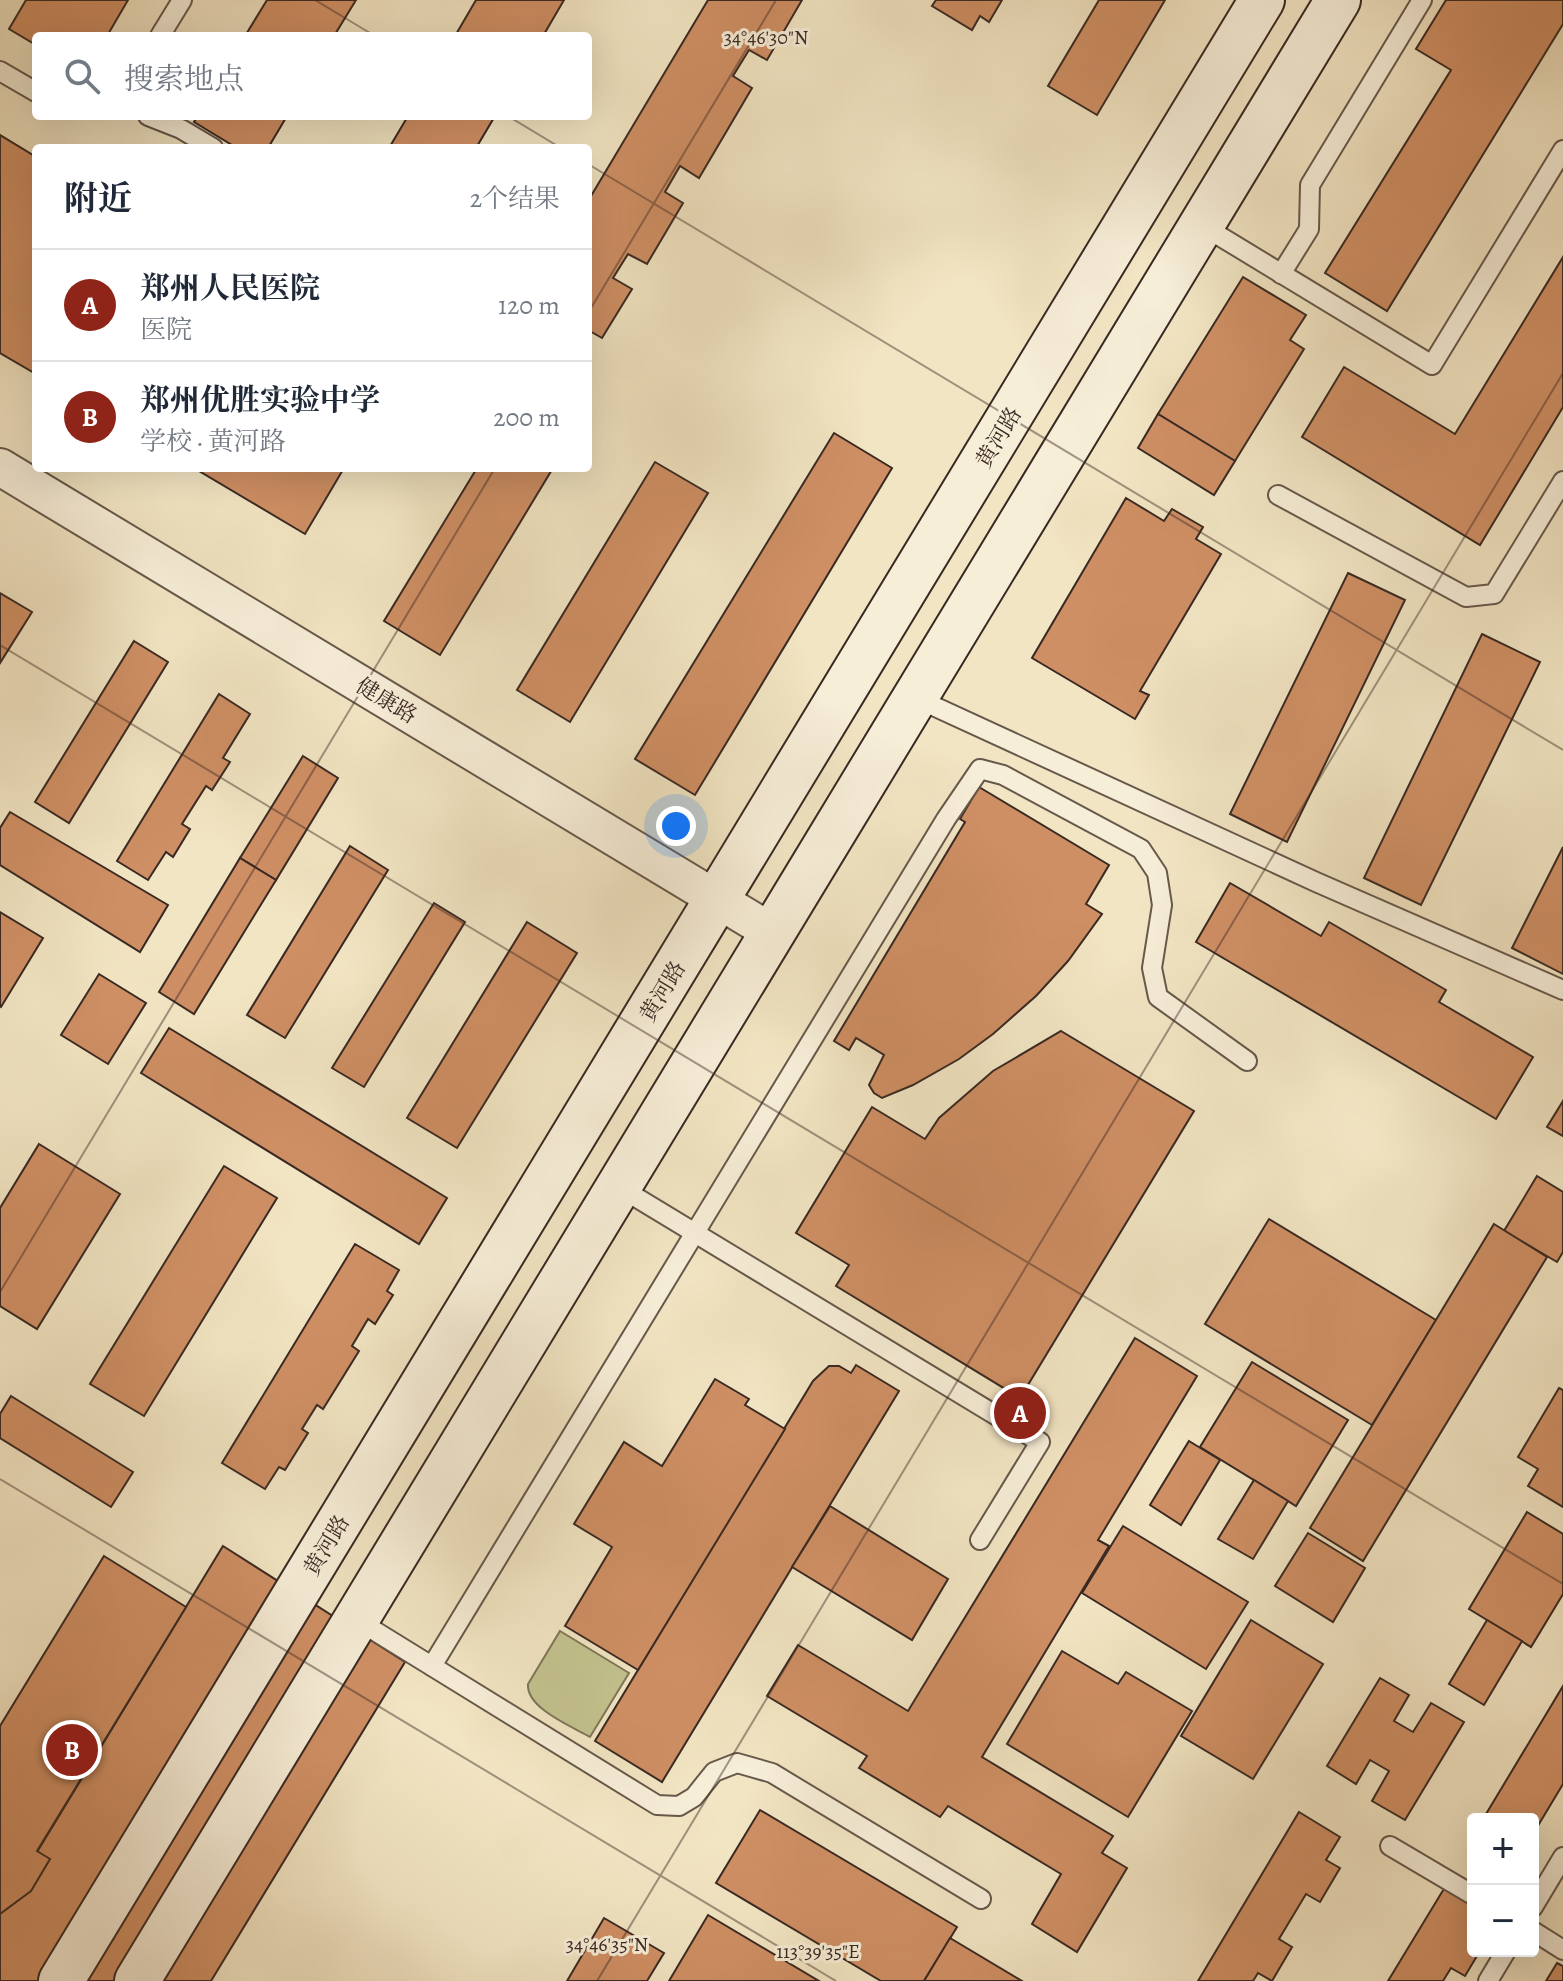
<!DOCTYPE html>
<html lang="zh">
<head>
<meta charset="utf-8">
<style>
  :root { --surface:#fff; --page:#f2f2f3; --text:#1f2937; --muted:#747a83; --line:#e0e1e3; --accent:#8f2418 }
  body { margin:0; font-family:Alegreya,"Noto Serif SC",serif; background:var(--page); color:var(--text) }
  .controls { position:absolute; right:24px; bottom:24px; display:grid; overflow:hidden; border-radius:8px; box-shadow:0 8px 32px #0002 }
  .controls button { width:72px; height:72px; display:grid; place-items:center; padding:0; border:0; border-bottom:2px solid var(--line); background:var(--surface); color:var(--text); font:40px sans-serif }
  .you { position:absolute; left:676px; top:826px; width:28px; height:28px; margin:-20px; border:6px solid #fff; border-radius:50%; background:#1a73e8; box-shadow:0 0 0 12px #1a73e833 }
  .badge { display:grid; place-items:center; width:52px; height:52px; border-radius:50%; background:var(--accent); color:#fff; font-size:26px; font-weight:700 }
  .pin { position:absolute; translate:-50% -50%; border:4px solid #fff; box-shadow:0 2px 8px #0006 }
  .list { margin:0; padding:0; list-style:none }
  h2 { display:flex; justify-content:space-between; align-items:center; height:104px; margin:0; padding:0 32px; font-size:34px }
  h2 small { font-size:26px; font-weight:400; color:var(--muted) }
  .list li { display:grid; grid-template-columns:52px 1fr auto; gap:24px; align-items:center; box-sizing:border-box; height:112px; padding:0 32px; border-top:2px solid var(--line) }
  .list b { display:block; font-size:30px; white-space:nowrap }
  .list p { margin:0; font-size:26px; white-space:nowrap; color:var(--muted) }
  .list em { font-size:26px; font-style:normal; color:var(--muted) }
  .icon { flex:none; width:44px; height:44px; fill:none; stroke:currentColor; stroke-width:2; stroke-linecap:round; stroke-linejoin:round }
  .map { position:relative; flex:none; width:1563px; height:1981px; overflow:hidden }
  .search { position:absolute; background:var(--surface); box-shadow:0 8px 32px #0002; left:32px; top:32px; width:560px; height:88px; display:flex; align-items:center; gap:20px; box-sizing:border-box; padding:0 28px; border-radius:8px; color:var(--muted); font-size:30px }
  .panel { position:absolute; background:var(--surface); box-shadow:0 8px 32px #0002; left:32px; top:144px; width:560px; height:328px; border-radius:8px }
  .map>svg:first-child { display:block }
</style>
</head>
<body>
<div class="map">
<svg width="1563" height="1981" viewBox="0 0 1563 1981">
  <rect width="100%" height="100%" fill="#f2e5c3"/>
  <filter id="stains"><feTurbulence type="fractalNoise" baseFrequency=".0025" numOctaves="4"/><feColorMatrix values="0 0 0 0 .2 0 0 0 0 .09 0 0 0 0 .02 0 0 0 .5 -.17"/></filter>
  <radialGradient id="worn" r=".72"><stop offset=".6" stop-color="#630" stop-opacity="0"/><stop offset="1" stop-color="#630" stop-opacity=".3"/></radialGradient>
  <!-- green -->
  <path fill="#c3c28e" stroke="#7e7658" stroke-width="2" d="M560,1631L629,1673L590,1737C571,1726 526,1708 528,1684Z"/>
  <!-- building -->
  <g fill="#cf8f64" stroke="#392923" stroke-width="2">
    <path d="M26,0H128L107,36H36V45L9,29Z"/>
    <path d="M267,0H356L334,36H245Z"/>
    <path d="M476,0H564L543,36H455Z"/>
    <path d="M708,0H802L767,60L749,50L733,76L752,88L699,178L680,166L665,192L683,203L647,264L628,254L613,278L632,289L602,338L588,330V201Z"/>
    <path d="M936,0H1002L989,22L980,16L972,30L932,6Z"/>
    <path d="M1099,0H1165L1097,115L1048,86Z"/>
    <path d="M1446,0H1563V24L1387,311L1325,273L1451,70L1416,49Z"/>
    <path d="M198,116H287L268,148H237L194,122Z"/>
    <path d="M408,116H495L476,148H389Z"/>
    <path d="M0,135L36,157V183L33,188L36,190V296L0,275Z"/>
    <path d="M0,135L36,157V374L0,353Z"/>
    <path d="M1563,257V407L1480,545L1302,437L1344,367L1455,434Z"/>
    <path d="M1243,277L1306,315L1290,340L1304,349L1235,461L1158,414Z"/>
    <path d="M1158,414L1235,461L1214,495L1138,448Z"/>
    <path d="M834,433L892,468L695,795L635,759Z"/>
    <path d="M655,462L708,493L570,722L517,690Z"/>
    <path d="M194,468H344L305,534Z"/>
    <path d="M477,468H553L440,655L384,621Z"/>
    <path d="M1126,498L1164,521L1172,509L1203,527L1196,539L1221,554L1140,691L1149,695L1135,719L1032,658Z"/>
    <path d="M1348,573L1405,600L1287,842L1230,814Z"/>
    <path d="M0,593L32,612L0,663Z"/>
    <path d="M1482,634L1540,662L1421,905L1364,878Z"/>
    <path d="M134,641L168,662L69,823L35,802Z"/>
    <path d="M219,694L250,714L223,758L230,762L212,790L206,786L182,824L190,829L173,857L166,852L148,880L117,861Z"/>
    <path d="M303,756L338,778L276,880L240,858Z"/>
    <path d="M979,787L1109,865L1086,904L1102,914L1068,961L1036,996L993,1034L959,1059L913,1085L882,1098L874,1093L869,1085L884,1055L856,1038L849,1050L834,1041L965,822L960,819Z"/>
    <path d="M10,812L168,905L140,952L0,865V828Z"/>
    <path d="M350,846L388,870L285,1038L247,1015Z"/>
    <path d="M1563,847V974L1512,948Z"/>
    <path d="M240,858L276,880L194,1014L159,992Z"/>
    <path d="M1230,883L1321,936L1329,922L1446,990L1439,1002L1533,1057L1496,1119L1196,942Z"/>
    <path d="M434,903L465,922L364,1087L332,1068Z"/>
    <path d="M0,912L43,938L1,1007L0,1006Z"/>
    <path d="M527,922L577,953L457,1148L407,1118Z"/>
    <path d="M99,974L146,1003L108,1064L61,1035Z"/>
    <path d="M169,1028L447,1198L419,1244L141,1073Z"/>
    <path d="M1061,1031L1194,1111L1020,1398L836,1286L849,1265L796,1233L872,1107L925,1139L939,1118L993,1071Z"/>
    <path d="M1563,1101V1136L1547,1127Z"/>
    <path d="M39,1144L120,1194L37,1329L0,1306V1208Z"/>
    <path d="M224,1166L277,1198L144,1416L90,1384Z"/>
    <path d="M1537,1176L1563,1192V1252L1557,1262L1504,1231Z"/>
    <path d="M1269,1219L1436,1320L1372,1425L1205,1324Z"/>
    <path d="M1494,1224L1547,1257L1363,1561L1310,1528Z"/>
    <path d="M355,1244L399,1270L387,1291L393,1295L375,1324L368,1319L352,1346L359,1351L323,1409L317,1405L302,1429L308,1433L285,1470L279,1467L265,1489L222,1463Z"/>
    <path d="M1135,1338L1197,1376L1098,1540L1109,1546L982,1757L1113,1836L1102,1853L1127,1868L1077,1952L1032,1924L1061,1874L948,1806L940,1817L859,1768L867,1756L767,1696L798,1645L908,1711Z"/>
    <path d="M1252,1362L1348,1420L1296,1506L1200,1447Z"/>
    <path d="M856,1365L899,1391L662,1782L595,1741L813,1381L829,1366H839L851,1373Z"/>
    <path d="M715,1379L749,1399L745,1405L785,1429L638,1670L565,1626L612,1547L574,1524L624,1442L662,1466Z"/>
    <path d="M1559,1388L1563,1390V1507L1528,1486L1538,1469L1518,1457Z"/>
    <path d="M11,1396L133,1472L111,1507L0,1438V1414Z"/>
    <path d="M1189,1441L1220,1460L1181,1525L1150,1505Z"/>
    <path d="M1254,1480L1288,1501L1253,1559L1218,1539Z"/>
    <path d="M830,1506L948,1579L912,1640L792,1567Z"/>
    <path d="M1527,1512L1563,1534V1594L1531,1647L1469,1609Z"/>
    <path d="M1123,1526L1248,1602L1206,1669L1082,1593Z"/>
    <path d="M1308,1533L1365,1568L1333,1622L1275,1586Z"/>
    <path d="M223,1546L405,1662L211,1981H0V1913Z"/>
    <path d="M104,1556L186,1607L37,1851L50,1859L31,1891L0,1914V1726Z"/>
    <path d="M1251,1620L1323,1664L1253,1779L1181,1736Z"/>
    <path d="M1487,1620L1522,1641L1484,1705L1449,1684Z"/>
    <path d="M1062,1651L1118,1684L1126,1672L1192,1711L1128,1817L1007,1744Z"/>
    <path d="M1380,1678L1409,1695L1394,1721L1413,1732L1431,1703L1464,1722L1405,1820L1372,1801L1389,1771L1370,1760L1356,1784L1327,1766Z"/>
    <path d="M1563,1686V1784L1533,1834V1819H1483Z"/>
    <path d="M760,1810L957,1927L924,1981H881L716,1883Z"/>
    <path d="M1299,1812L1340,1837L1326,1860L1340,1868L1320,1902L1306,1894L1279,1939L1292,1947L1272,1981L1258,1973L1253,1981H1198Z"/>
    <path d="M1445,1887L1473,1904V1951H1480L1465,1976L1451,1968L1443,1981H1388Z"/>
    <path d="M708,1915L819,1981H669Z"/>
    <path d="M604,1918L664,1953L647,1981H567Z"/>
    <path d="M950,1938L1022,1981H924Z"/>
    <path d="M1557,1963L1563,1966V1981H1546Z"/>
  </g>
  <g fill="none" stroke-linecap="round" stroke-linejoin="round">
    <defs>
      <g id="lane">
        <path d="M160,36L182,0"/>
        <path d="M0,71L36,92"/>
        <path d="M148,116L181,129L213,148"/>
        <path d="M1203,226L1432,365L1563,150"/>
        <path d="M1281,274L1309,229L1310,185L1422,0"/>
        <path d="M1278,495L1466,597L1494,594L1563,481"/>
        <path d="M916,698L1316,882L1563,990"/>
        <path d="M619,1187L1040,1442L980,1540"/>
        <path d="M357,1620L657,1805L679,1806L694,1797L714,1772L737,1763L772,1773L981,1899"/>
        <path d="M432,1666L946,819L980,769L1003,775L1141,849L1157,873L1162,905L1152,968L1158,997L1247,1061"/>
        <path d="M1390,1846L1473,1895"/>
        <path d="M1533,1907L1563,1857"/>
        <path d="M1533,1931L1563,1950"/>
        <path d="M1488,1981L1506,1951"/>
      </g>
      <path id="street" d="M0,467L773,933"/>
      <g id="secondary">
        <path d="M61,1981L1262,0"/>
        <path d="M137,1981L1338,0"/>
      </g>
    </defs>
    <!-- lane casing -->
    <use href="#lane" stroke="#67584b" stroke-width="22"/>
    <!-- street casing -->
    <use href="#street" stroke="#67584b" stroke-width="40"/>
    <!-- secondary casing -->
    <use href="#secondary" stroke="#392923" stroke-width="48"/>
    <!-- lane -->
    <use href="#lane" stroke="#f7eed8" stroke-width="18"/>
    <!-- street -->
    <use href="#street" stroke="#f7eed8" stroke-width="36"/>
    <!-- secondary -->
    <use href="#secondary" stroke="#f7eed8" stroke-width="44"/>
  </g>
  <!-- ticks -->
  <path fill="none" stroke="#392923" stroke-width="2" stroke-opacity="0.45" d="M315,0L375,36M508,116L561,148M588,164L1563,750M588,313L776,0M0,645L1563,1584M0,1292L495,468M0,1479L836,1981M597,1981L1563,373"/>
  <g text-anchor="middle" stroke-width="6" stroke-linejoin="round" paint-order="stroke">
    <!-- street labels -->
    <g font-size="22" fill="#392923" stroke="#f7eed8">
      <text transform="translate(998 437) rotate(-59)" y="8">黄河路</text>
      <text transform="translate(387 700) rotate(31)" y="8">健康路</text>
      <text transform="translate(662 991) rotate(-59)" y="8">黄河路</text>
      <text transform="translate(326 1545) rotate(-59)" y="8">黄河路</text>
    </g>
  </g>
  <g font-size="20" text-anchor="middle" fill="#392923" stroke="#f7eed8" stroke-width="6" stroke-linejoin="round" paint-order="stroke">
    <text x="766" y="44">34°46'30"N</text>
    <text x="607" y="1951">34°46'35"N</text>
    <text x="818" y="1958">113°39'35"E</text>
  </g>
  <rect width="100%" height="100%" filter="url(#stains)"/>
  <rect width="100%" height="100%" fill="url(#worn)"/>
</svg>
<div class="controls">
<button>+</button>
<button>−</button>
</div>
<div class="you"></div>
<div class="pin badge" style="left:1020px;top:1413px">A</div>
<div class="pin badge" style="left:72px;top:1750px">B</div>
<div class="search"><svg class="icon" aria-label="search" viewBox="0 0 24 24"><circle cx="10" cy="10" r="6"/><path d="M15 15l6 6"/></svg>搜索地点</div>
<section class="panel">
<h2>附近<small>2个结果</small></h2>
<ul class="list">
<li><span class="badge">A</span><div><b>郑州人民医院</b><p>医院</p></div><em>120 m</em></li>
<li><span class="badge">B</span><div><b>郑州优胜实验中学</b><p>学校 · 黄河路</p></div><em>200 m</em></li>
</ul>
</section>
</div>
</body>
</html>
